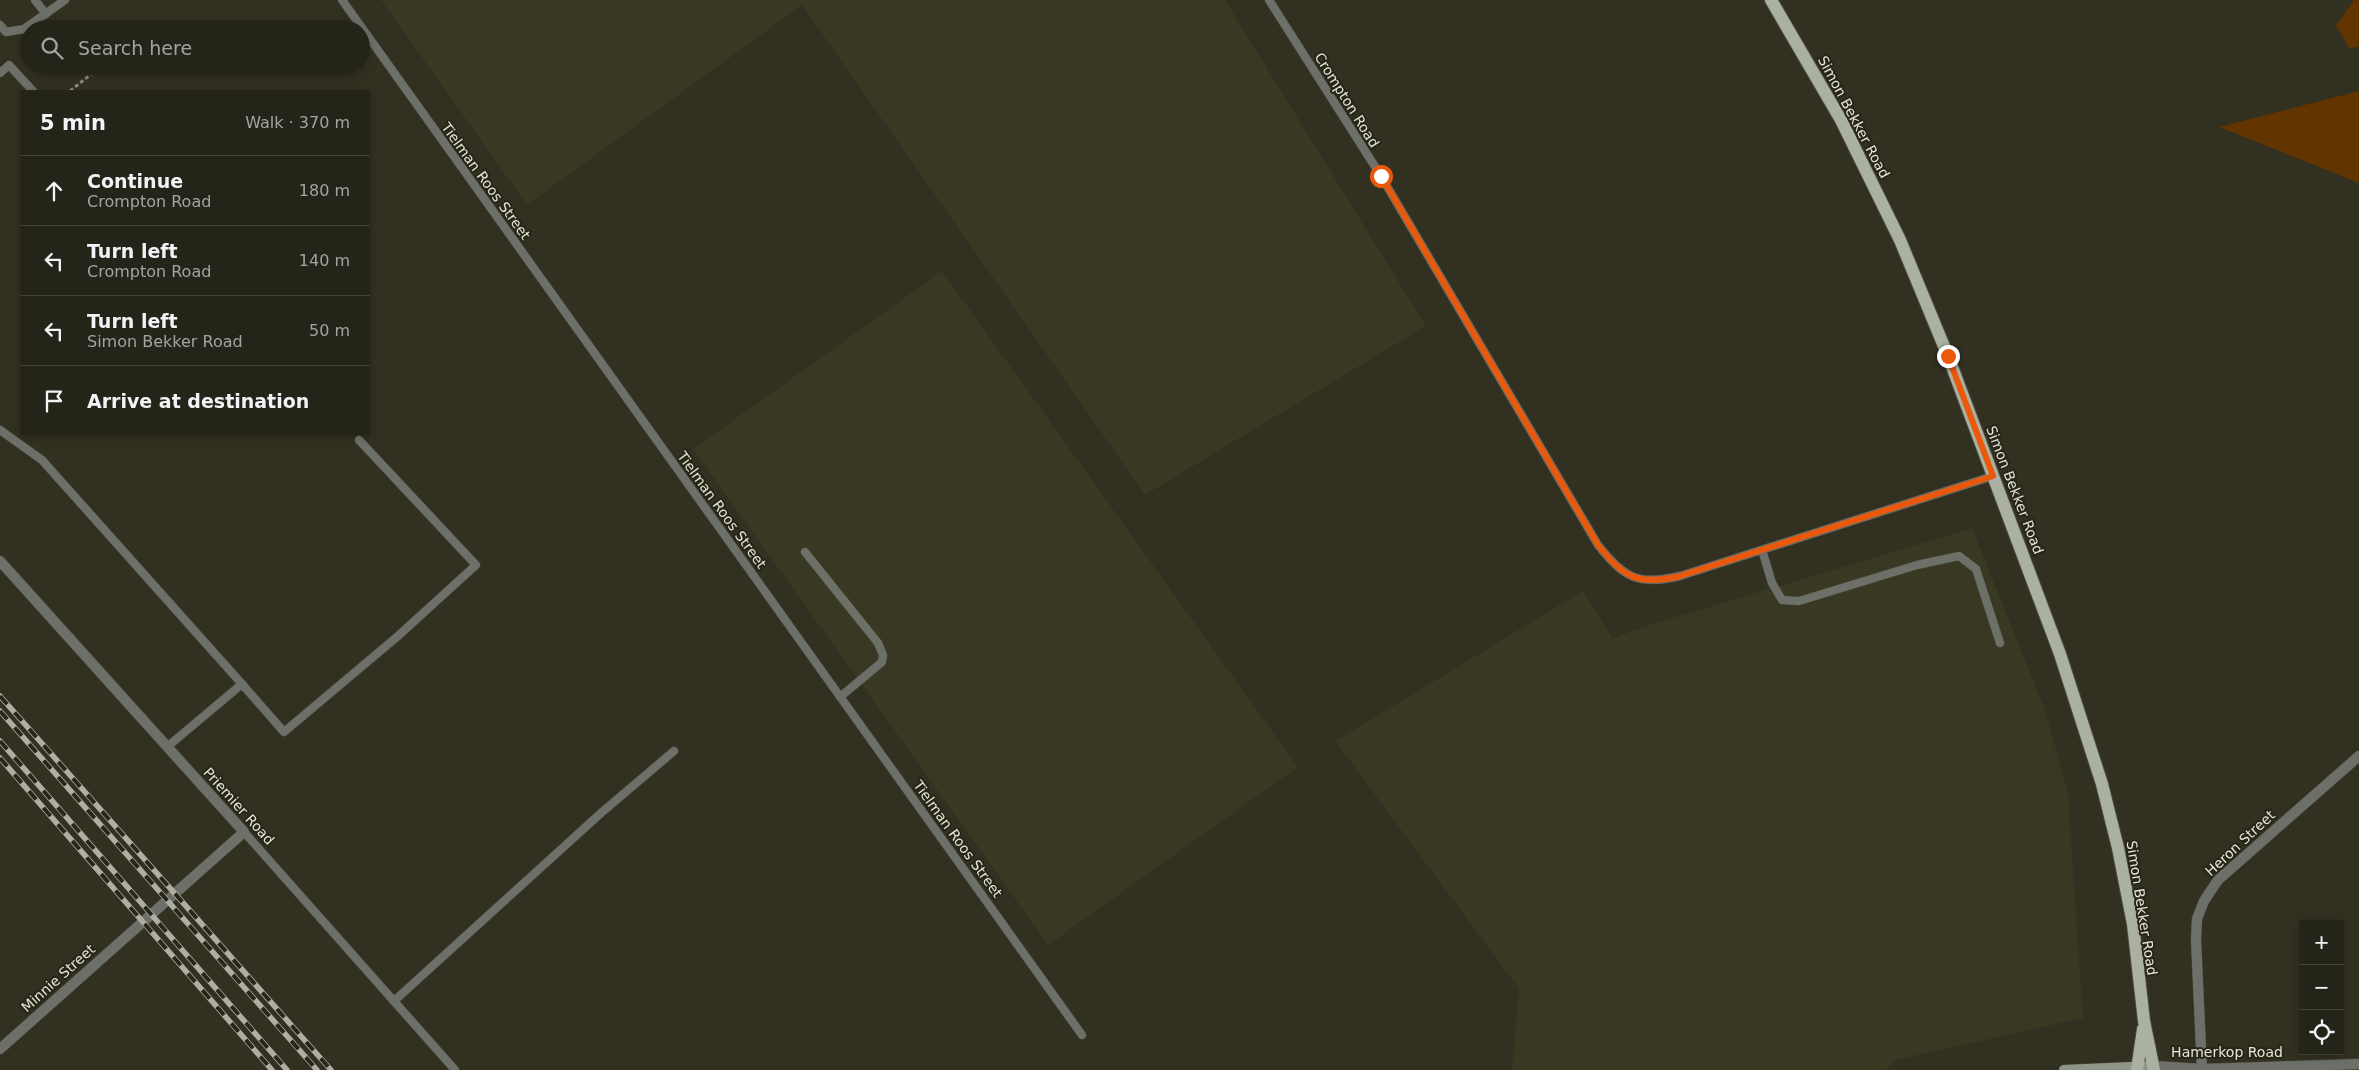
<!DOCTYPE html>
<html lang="en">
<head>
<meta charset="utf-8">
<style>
  :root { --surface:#252419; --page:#2d2c22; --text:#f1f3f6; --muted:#a3a4a2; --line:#424138 }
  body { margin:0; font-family:"DejaVu Sans",sans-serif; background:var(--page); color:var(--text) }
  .controls { position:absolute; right:15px; bottom:15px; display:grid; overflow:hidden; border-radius:0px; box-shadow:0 2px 8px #0003 }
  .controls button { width:45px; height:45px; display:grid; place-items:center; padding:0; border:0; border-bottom:1px solid var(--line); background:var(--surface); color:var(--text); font:25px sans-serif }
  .stop { position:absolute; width:15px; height:15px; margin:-11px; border:4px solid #ea580c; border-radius:50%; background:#fff }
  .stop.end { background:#ea580c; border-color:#fff; box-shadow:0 1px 5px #0008 }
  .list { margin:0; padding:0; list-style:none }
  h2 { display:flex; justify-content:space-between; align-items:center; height:65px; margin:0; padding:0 20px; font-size:21px }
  h2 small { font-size:16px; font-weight:400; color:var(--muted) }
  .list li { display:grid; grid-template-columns:32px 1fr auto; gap:15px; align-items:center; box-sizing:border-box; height:70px; padding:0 20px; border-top:1px solid var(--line) }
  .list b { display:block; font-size:19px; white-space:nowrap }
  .list p { margin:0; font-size:16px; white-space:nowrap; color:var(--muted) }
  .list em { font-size:16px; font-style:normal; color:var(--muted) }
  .icon { flex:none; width:28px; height:28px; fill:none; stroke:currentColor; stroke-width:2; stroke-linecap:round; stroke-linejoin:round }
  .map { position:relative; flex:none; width:2359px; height:1070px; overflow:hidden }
  .search { position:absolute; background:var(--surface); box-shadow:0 2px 8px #0003; left:20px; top:20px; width:350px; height:55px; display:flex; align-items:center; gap:12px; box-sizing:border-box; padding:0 18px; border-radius:28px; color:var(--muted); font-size:19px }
  .panel { position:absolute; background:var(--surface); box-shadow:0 2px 8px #0003; left:20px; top:90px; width:350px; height:345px; border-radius:0px }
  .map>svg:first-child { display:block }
</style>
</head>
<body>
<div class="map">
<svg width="2359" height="1070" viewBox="0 0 2359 1070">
  <rect width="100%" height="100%" fill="#313021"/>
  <!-- built -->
  <g fill="#393822">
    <path d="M381,0H1225L1426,326L1145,495L802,5L527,205Z"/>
    <path d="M942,271L1298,767L1048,945L693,449Z"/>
    <path d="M1972,528L2044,707L2068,792L2083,1018L1896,1060L1885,1070H1512L1519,989L1335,741L1583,591L1613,638L1652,624Z"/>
  </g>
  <!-- green -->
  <g fill="#623400">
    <path d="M2354,0H2359V46L2350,49L2336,26Z"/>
    <path d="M2359,91V183L2219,127Z"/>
  </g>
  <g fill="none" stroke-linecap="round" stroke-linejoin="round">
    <defs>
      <g id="lane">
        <path d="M35,0L46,14"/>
        <path d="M342,0L1082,1035"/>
        <path d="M1269,0L1381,176L1598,545C1624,578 1638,586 1680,576L1993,476"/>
        <path d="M0,25L6,32L24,29L65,0"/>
        <path d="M0,73L9,65L33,91"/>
        <path d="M0,430L42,460L242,684"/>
        <path d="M1762,550L1772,583L1782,600L1799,601L1917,565L1959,556L1976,569L2000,643"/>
        <path d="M805,552L878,643L883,655L882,662L840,697"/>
        <path d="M167,747L242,684L284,732L398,636L476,565L359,440"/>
        <path d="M244,832L455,1070"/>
        <path d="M394,1001L601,813L674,751"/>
      </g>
      <g id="street">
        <path d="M0,561L244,832L0,1049"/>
        <path d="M2154,1066L2202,1069L2359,1064"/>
        <path d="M2202,1070L2196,940L2197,919L2204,901L2218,880L2359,756"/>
      </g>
      <path id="secondary" d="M2064,1070L2154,1066"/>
      <g id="primary">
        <path d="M1771,0L1841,120L1900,240L1948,356L2060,654L2102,784L2118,848L2133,924L2144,1021L2154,1070"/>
        <path d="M2137,1070L2143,1029"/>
      </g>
    </defs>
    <!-- lane casing -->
    <use href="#lane" stroke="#4e4d3f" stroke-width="9"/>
    <!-- street casing -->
    <use href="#street" stroke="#4e4d3f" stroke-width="11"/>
    <!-- secondary casing -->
    <use href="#secondary" stroke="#4e4d3f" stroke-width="11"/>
    <!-- primary casing -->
    <use href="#primary" stroke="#4e4d3f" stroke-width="14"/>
    <!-- path -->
    <path stroke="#8a8a7d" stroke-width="3" stroke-dasharray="4 2.5" stroke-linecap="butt" d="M70,91L100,67"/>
    <!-- lane -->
    <use href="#lane" stroke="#6d7069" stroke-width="8"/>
    <!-- street -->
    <use href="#street" stroke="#6d7069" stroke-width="10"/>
    <!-- secondary -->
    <use href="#secondary" stroke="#90958a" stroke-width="10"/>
    <!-- primary -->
    <use href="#primary" stroke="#aab1a2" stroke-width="12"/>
    <defs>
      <g id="rail">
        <path d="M0,696L331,1070"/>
        <path d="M0,711L317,1070"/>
        <path d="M0,741L287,1070"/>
        <path d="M0,758L272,1070"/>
      </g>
    </defs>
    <!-- rail casing -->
    <use href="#rail" stroke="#afaea3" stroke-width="5.5"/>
    <!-- rail -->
    <use href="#rail" stroke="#272617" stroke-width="4" stroke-dasharray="11" stroke-linecap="butt"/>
  </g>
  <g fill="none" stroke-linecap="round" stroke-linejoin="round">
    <!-- route -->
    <path stroke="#ea580c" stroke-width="6" d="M1381,176L1598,545C1624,578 1638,586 1680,576L1993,476L1948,356"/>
  </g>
  <g text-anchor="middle" stroke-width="4" stroke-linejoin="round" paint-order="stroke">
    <!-- street labels -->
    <g font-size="14" fill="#e5e5db" stroke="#272617">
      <text transform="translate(1347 100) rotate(58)" y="5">Crompton Road</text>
      <text transform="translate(1854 117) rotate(62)" y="5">Simon Bekker Road</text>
      <text transform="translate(486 181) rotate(54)" y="5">Tielman Roos Street</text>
      <text transform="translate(2015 490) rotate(69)" y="5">Simon Bekker Road</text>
      <text transform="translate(722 510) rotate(54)" y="5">Tielman Roos Street</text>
      <text transform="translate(239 806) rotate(48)" y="5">Priemier Road</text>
      <text transform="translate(958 839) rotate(54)" y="5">Tielman Roos Street</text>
      <text transform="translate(2240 843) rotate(-43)" y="5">Heron Street</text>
      <text transform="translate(2142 908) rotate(81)" y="5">Simon Bekker Road</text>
      <text transform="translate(58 978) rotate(-42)" y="5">Minnie Street</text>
      <text x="2227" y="1057">Hamerkop Road</text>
    </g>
  </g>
</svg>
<div class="controls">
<button>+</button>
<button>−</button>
<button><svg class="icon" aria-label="locate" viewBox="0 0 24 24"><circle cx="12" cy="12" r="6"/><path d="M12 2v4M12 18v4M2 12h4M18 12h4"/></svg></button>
</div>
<div class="stop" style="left:1381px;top:176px"></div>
<div class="stop end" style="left:1948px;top:356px"></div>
<div class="search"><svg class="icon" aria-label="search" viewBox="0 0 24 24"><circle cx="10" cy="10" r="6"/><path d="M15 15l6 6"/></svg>Search here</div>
<section class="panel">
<h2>5 min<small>Walk · 370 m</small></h2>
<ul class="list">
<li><svg class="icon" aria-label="ahead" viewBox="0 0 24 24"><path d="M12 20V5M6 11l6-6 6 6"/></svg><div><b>Continue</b><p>Crompton Road</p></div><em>180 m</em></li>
<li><svg class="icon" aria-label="left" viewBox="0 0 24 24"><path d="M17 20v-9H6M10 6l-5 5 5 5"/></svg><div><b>Turn left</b><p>Crompton Road</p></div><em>140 m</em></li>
<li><svg class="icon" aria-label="left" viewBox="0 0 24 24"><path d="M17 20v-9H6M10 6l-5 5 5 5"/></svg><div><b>Turn left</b><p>Simon Bekker Road</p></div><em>50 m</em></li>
<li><svg class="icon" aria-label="arrive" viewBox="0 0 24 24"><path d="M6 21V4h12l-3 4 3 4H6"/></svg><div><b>Arrive at destination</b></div></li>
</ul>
</section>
</div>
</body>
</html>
